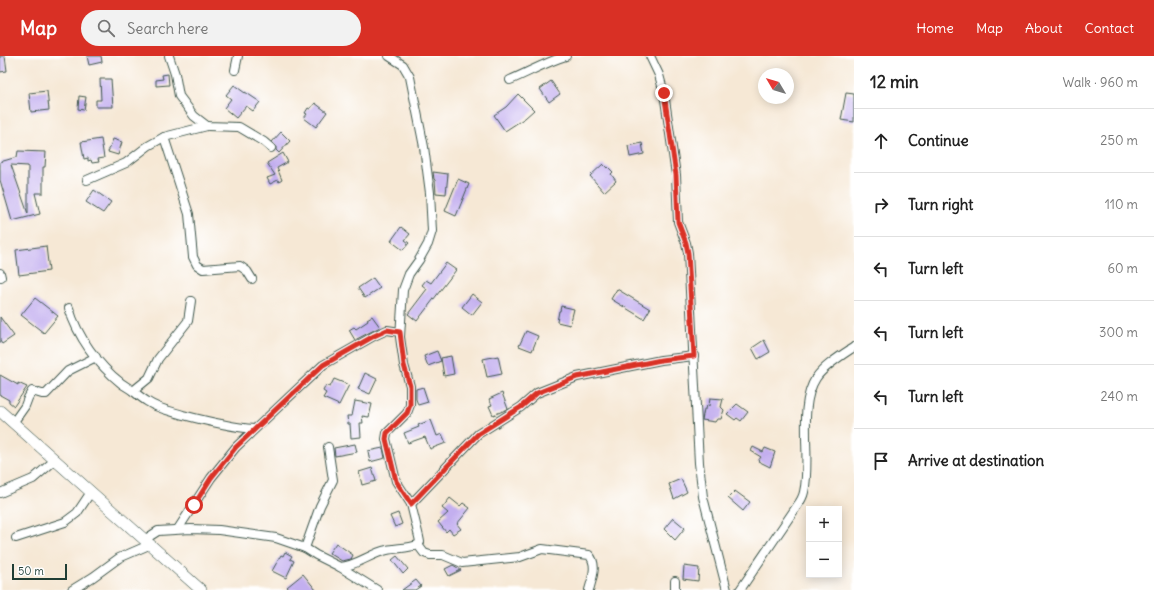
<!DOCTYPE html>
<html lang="en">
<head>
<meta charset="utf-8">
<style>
  :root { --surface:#fff; --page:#f2f2f2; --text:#222; --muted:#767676; --line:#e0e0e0; --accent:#d93025 }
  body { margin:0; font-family:Delius,sans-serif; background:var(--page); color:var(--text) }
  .controls { position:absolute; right:12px; bottom:12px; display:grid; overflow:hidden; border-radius:0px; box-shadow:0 2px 10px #0003 }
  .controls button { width:36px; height:36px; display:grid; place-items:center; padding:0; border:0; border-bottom:1px solid var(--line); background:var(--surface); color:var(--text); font:20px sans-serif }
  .compass { position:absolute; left:758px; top:12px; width:36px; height:36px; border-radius:50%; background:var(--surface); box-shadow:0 2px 10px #0003; rotate:308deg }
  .scale { position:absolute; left:12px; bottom:10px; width:55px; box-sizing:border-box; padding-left:4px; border:2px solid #1f3d34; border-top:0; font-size:11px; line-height:14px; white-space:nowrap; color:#1f3d34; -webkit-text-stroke:3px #fff; paint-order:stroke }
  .stop { position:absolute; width:12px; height:12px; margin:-9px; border:3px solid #d93025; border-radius:50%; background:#fff }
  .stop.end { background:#d93025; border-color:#fff; box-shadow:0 1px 4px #0008 }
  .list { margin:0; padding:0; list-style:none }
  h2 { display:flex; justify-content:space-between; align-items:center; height:52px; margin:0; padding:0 16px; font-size:17px }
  h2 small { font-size:13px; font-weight:400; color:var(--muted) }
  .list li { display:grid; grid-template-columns:26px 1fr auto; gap:12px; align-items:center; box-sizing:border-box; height:64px; padding:0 16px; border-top:1px solid var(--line) }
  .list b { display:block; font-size:15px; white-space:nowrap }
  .list em { font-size:13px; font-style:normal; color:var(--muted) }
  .icon { flex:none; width:22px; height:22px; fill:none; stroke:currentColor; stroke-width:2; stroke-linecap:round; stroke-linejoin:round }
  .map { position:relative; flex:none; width:854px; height:534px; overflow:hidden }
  header { display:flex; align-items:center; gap:24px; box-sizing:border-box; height:56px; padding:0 20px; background:var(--accent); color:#fff }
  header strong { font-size:19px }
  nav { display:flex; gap:22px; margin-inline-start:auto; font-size:14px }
  .search { width:280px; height:36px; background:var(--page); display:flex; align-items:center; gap:10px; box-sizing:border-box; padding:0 14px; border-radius:22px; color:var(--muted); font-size:15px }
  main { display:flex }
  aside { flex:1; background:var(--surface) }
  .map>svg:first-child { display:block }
</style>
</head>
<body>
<header>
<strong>Map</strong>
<div class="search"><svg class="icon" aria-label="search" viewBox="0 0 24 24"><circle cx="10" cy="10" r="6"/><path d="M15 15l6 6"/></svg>Search here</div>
<nav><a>Home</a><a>Map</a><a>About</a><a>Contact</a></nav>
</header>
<main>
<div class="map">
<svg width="854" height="534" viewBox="0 0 854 534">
  <rect width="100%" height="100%" fill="#fff"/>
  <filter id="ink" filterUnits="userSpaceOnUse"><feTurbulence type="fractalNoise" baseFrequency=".025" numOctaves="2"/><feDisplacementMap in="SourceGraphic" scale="8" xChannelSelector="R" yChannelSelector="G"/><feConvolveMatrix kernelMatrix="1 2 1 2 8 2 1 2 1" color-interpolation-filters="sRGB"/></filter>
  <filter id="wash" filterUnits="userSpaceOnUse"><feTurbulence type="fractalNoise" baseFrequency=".012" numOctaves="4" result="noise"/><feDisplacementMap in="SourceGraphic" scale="16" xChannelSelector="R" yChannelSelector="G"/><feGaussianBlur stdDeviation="0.9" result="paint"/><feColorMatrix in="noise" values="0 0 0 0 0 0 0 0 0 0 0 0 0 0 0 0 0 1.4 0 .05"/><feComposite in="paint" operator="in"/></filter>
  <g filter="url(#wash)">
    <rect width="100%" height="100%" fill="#f6e8d5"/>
    <g id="blocks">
      <!-- building -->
      <g fill="#c3afef" fill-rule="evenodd">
        <path d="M0,0H5L7,15L0,16Z"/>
        <path d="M87,0H101L102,6L89,9Z"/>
        <path d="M168,18L169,29L156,30V24L163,23L162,19Z"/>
        <path d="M100,23H111L113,51H96V44H101Z"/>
        <path d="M551,25L560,38L549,46L540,33Z"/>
        <path d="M234,29L245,37V36L260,46L253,55L246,50L236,62L224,52L231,43L226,39Z"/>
        <path d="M47,35L49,54L31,56L29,37Z"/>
        <path d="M846,37L854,38V66L841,64Z"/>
        <path d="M518,38L534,54L525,62L505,75L494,59L506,51Z"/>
        <path d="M79,40L86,41L84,54L78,53Z"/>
        <path d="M315,47L327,56L316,71L304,62L307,58L305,57L308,52L310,53Z"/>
        <path d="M281,76L290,85L279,97L276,94V90L272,86Z"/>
        <path d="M101,83L104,102L98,103L99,106L92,107L91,104L88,105V102L84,103L81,86Z"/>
        <path d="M113,83L122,86L118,99L108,96Z"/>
        <path d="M642,87L644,98L630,101L628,90Z"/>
        <path d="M18,95L46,96L45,111H43V137H35L40,158L12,165L0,124V106L17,101ZM11,109L28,110V158Z"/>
        <path d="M283,97L288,106L277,112L282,124L279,126L278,124L270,128L267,122L275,119L267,107Z"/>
        <path d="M603,108L607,112L608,111L613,116L611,118L616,125L604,136L590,120Z"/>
        <path d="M433,116L448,118L446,138L436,137L435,124L434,123Z"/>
        <path d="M458,123L469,128L456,160L445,155Z"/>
        <path d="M94,134L111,146L103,157L86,146Z"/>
        <path d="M401,171L410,178L405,184L409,187L403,194L391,185Z"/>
        <path d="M46,190L49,215L19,219L16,194Z"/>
        <path d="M446,207L456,214L417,265L408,258L427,233L422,229L426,224L431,227Z"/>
        <path d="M373,222L380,232L365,242L358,232Z"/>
        <path d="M617,233L650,253L644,263L611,243Z"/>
        <path d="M472,238L482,246L472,259L462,251Z"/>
        <path d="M35,242L58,260L44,277L21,259Z"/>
        <path d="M561,250L574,253L570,269L557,266L559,255H560Z"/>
        <path d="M372,260L380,271L355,284L349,274L354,271L356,273L368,265L367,263Z"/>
        <path d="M0,261L14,280L2,288L0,285Z"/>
        <path d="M526,275L538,280L532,295L519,290Z"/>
        <path d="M764,284L770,296L758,303L752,292Z"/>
        <path d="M437,295L441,305L428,310L424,300Z"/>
        <path d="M451,300L454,318L444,320L441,302Z"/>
        <path d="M498,300L502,318L487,321L483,303Z"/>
        <path d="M365,317L377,323L370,338L358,333Z"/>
        <path d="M0,319L18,329V327L27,331L14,350L9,346V344L0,339Z"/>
        <path d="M334,323L349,329L339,349L323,342L326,337L323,335L326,329L330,331Z"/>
        <path d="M423,331L428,346L418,349L416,343V333Z"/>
        <path d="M502,337L508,353L493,359L489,350L492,349L489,343Z"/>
        <path d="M710,342L723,343L721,351L724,354L721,363H717L715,366L702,364L704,353H706L707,349L709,350Z"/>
        <path d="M355,345L372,348L369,361L362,360L363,367H360L361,381L351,382L350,368H348L347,360H352Z"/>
        <path d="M737,348L748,356L741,365L737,362L735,364L727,358Z"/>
        <path d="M431,364L437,380L442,378L446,387L430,393L425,381L408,387L404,377L419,371L418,369Z"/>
        <path d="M355,388L357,396L335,400L334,392Z"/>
        <path d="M753,391L763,396L765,392L775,396L770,411L758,405L761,401L751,395Z"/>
        <path d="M383,392L385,402L370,406L368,395Z"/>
        <path d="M372,412L376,425L362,429L359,416Z"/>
        <path d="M681,423L687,436L674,443L669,428Z"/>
        <path d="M735,435L750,446L743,455L728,442Z"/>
        <path d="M450,442L460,450L463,447L470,452L457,468L461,473L453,478L449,473L446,476L438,466L448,457L442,452Z"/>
        <path d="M398,457L402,468L395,471L390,460Z"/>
        <path d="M673,462L685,472L675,484L664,473Z"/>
        <path d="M336,487L353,499L351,503L342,505L329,497Z"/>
        <path d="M285,496L292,500L290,503L294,505L286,522L272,515L281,499L283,500Z"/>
        <path d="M397,500L408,513L403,518L392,504Z"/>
        <path d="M453,509L461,514L449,520L445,513Z"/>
        <path d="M684,510L699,512L698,525L683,523Z"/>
        <path d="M303,518L316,534H290L287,531Z"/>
        <path d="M416,524L421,530L415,534H402Z"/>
      </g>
    </g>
  </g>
  <g filter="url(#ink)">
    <use href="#blocks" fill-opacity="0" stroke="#3f574c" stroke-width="1"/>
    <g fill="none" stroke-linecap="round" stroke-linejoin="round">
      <defs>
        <g id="minor">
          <path d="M169,0L175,18L179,40L194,60L207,70L239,71L264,86L271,92"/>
          <path d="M389,0L403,9L410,21L424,91L430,137L432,175L428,188L419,204L409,218L403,234L400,281L404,309L410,330V349L407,357L387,377L386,383L396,425L411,448L419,481L420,486L418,489"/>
          <path d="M650,0L659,19L664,37L676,119L678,166L686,187L688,197L699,407L703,441L727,534"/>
          <path d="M235,14L238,0"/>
          <path d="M510,24C529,16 546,6 566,0"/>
          <path d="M164,81L189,158L193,201L197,209L203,213L240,210L247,215L252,223"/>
          <path d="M87,124L126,107L148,90L164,81L207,70"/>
          <path d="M0,217L1,221"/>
          <path d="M69,252C77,280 98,309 121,327C125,330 129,332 133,335C138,339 143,343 148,346C158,353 171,355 183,359C206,365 230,371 254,373"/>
          <path d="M133,335L149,322L158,303L188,265L191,245"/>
          <path d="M13,367L25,350L28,342L32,335L42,338H46L68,315L96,301"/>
          <path d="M0,437L33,423L55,404"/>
          <path d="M411,448L478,378L521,351L537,337L577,321L661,304L694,300"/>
          <path d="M178,473L211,422L236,391L323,309L374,280L387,274L400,276"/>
          <path d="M16,482L65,466L77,457L91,436"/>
          <path d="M144,484L158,475L191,473L219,474L276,482L305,492L316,499L340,511L377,534"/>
          <path d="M418,489L424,497L430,499H443L462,507L520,501L542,493L589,499C598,508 592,523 589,534"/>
          <path d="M305,492L320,450L333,424L328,391"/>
          <path d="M340,511C357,510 371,497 387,494C398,492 408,492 418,489"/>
          <path d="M675,525V534"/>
          <path d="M72,534L93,521L119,502L149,489"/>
          <path d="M740,534L797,450C800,446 803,441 804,436C812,402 797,351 816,322C824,310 842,299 854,291"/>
        </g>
        <path id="secondary" d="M0,355L201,534"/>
      </defs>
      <!-- minor casing -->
      <use href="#minor" stroke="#3f574c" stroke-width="10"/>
      <!-- secondary casing -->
      <use href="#secondary" stroke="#3f574c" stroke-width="12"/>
      <!-- minor -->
      <use href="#minor" stroke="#fff" stroke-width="8"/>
      <!-- secondary -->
      <use href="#secondary" stroke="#fff" stroke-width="11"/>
    </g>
  </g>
  <g fill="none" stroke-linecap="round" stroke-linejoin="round" filter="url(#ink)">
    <!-- route -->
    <path stroke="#d93025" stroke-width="5" d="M194,449L211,422L236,391L323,309L374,280L387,274L400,276L404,309L410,330V349L407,357L387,377L386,383L396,425L411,448L478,378L521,351L537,337L577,321L661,304L694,300L688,197L686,187L678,166L676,119L664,37"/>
  </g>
</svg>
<div class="controls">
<button>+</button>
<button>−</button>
</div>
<svg class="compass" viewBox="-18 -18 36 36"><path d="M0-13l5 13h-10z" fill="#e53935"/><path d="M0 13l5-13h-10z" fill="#767676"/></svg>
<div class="scale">50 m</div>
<div class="stop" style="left:194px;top:449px"></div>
<div class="stop end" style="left:664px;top:37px"></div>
</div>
<aside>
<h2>12 min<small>Walk · 960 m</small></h2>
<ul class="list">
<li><svg class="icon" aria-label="ahead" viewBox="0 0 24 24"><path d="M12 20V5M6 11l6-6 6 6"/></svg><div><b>Continue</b></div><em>250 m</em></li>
<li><svg class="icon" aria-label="right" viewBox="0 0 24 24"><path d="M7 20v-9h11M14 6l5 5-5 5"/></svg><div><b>Turn right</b></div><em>110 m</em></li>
<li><svg class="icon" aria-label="left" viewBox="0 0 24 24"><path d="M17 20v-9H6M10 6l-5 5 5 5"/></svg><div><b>Turn left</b></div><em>60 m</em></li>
<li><svg class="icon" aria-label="left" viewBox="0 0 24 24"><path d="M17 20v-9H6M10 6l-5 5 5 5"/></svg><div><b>Turn left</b></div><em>300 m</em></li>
<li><svg class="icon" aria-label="left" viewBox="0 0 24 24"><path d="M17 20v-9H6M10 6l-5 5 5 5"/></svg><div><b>Turn left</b></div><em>240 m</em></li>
<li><svg class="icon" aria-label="arrive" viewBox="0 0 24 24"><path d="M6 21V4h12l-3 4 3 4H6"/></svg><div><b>Arrive at destination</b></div></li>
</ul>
</aside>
</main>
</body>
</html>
